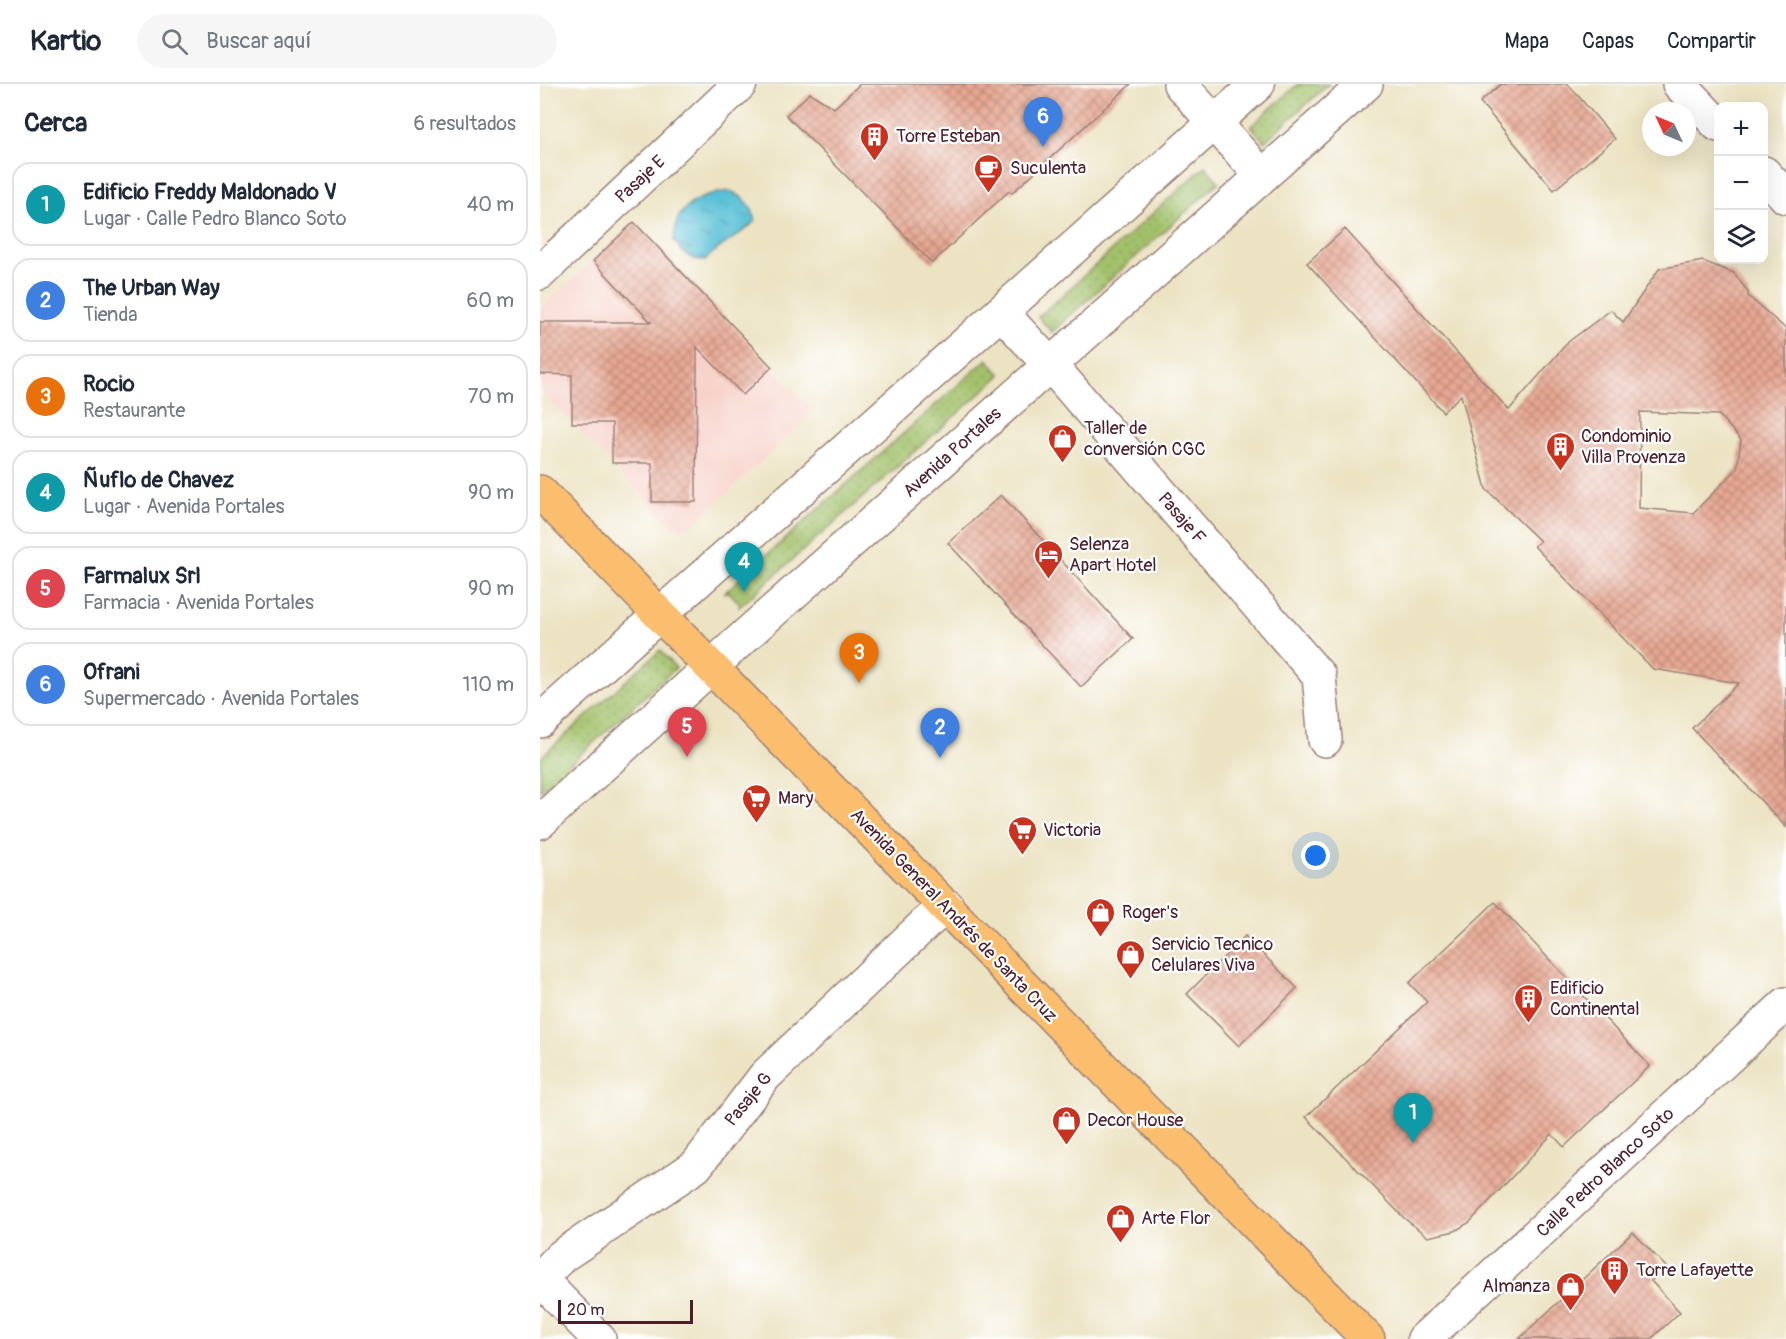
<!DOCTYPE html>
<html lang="es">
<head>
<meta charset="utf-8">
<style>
  :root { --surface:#fff; --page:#f6f6f7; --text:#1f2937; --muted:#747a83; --line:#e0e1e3; --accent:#c8321e }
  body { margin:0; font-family:Pangolin,sans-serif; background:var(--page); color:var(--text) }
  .controls { position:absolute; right:18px; top:18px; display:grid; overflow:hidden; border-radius:12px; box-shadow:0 6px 24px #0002 }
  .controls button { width:54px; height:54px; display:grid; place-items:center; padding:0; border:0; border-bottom:2px solid var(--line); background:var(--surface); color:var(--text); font:30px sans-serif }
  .compass { position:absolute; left:1102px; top:18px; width:54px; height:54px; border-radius:50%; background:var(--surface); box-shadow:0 6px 24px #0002; rotate:314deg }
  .scale { position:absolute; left:18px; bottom:15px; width:135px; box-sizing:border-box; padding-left:6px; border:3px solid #4a1f2b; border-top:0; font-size:16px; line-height:21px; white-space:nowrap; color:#4a1f2b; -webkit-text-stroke:4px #fff; paint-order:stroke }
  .you { position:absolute; left:776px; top:772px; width:21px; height:21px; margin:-15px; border:4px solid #fff; border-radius:50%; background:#1a73e8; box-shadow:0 0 0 9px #1a73e833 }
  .badge { display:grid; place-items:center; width:39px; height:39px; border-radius:50%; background:var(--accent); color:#fff; font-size:20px; font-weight:700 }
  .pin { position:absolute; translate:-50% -50px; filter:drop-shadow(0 2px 3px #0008) }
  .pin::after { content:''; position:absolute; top:32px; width:21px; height:18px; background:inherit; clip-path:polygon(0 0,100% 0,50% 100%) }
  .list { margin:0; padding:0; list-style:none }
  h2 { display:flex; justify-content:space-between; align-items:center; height:78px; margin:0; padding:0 24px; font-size:26px }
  h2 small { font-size:20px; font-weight:400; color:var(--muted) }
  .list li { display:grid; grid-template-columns:39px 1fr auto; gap:18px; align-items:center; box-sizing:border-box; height:84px; margin:0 12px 12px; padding:0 12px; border:2px solid var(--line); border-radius:18px }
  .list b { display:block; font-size:22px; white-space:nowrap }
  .list p { margin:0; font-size:20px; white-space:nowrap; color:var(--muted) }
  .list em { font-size:20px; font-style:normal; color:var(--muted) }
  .icon { flex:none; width:33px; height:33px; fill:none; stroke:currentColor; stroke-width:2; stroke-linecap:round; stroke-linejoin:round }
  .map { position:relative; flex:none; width:1246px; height:1255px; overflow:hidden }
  header { display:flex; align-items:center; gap:36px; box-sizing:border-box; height:84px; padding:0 30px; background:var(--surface); border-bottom:2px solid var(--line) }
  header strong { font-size:28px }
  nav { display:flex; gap:33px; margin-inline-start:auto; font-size:21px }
  .search { width:420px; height:54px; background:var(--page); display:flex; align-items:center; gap:15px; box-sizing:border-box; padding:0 21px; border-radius:33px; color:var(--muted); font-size:22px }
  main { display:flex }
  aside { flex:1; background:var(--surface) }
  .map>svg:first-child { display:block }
</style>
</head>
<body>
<header>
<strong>Kartio</strong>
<div class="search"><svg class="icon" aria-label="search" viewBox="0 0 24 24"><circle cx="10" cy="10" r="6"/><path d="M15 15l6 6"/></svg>Buscar aquí</div>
<nav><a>Mapa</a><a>Capas</a><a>Compartir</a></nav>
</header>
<main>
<aside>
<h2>Cerca<small>6 resultados</small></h2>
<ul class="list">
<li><span class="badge" style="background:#0f9aa8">1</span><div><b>Edificio Freddy Maldonado V</b><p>Lugar · Calle Pedro Blanco Soto</p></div><em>40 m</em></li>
<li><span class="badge" style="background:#3f7fe0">2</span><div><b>The Urban Way</b><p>Tienda</p></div><em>60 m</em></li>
<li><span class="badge" style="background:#e8710a">3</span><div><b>Rocio</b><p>Restaurante</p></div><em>70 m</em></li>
<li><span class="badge" style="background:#0f9aa8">4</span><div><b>Ñuflo de Chavez</b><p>Lugar · Avenida Portales</p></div><em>90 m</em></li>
<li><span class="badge" style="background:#e0444e">5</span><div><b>Farmalux Srl</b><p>Farmacia · Avenida Portales</p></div><em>90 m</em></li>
<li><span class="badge" style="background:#3f7fe0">6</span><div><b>Ofrani</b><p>Supermercado · Avenida Portales</p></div><em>110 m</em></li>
</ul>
</aside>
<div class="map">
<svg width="1246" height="1255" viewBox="0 0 1246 1255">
  <defs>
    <pattern id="grass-dots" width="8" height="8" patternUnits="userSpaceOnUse" patternTransform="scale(1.5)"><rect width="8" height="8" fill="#a2c16a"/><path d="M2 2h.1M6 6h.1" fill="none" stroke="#8da55c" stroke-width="1.8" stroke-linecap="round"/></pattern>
    <pattern id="water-ripples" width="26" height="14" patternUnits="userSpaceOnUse" patternTransform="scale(1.5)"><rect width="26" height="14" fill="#59c0d6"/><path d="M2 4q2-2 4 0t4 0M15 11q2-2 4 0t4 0" fill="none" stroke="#4c9bae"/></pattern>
    <pattern id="building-cross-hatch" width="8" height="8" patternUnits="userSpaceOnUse" patternTransform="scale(1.5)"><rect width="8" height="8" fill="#e7a893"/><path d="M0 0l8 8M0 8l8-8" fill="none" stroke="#bd8878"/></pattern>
  </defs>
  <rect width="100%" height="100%" fill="#fff"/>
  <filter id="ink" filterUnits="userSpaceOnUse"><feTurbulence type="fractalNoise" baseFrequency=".0167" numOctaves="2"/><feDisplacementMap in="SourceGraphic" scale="12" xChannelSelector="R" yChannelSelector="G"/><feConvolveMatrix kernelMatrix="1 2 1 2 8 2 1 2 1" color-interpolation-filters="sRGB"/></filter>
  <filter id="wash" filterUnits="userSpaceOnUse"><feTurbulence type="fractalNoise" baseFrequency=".008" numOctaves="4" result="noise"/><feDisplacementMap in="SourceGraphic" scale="24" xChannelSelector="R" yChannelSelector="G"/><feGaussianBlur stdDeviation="1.35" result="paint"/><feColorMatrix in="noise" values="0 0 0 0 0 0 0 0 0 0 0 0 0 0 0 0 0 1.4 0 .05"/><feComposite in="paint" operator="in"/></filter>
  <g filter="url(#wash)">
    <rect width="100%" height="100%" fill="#ece3c3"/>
    <!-- built -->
    <path fill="#f7d1c8" d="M94,138L274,328L157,437L144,445L132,441L0,307V226Z"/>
    <!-- grass -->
    <g fill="url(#grass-dots)" stroke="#76704a" stroke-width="1.5">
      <path d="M758,0H789L724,58L711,42Z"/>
      <path d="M665,82L679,98L512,248L498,233Z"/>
      <path d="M447,275L461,291L198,524L200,520L188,507L184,509Z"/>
      <path d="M120,566L136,584L0,707V674Z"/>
    </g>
    <!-- water -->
    <path fill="url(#water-ripples)" stroke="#527080" stroke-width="1.5" d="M190,107C204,113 213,121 215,137C200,152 180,161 165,176C149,176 142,169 134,156C135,150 135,142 137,137C145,117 170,109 190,107Z"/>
    <g id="blocks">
      <!-- building -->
      <g fill="url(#building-cross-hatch)" fill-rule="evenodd">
        <path d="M320,0H591L472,109L469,107L392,179L246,31L270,9L294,24Z"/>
        <path d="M961,0H1028L1075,55L1014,106L940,18Z"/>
        <path d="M94,138L232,283L203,311L157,263L156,418H112V379H72V339H32V291L0,290V238H111L53,177Z"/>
        <path d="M805,145L969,326L1028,258L1071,226L1083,238L1119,185L1163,177L1194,189L1208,208V212L1246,245V743L1152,644L1199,599L1113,585L994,462L1000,457L946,405L921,311L903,328L767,179ZM1100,328L1179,331L1201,356L1197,385L1153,429L1099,424Z"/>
        <path d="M461,411L593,555L541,603L408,459Z"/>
        <path d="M955,818L1110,982L1024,1063L1012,1050L930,1138L915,1147L888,1153L864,1134L766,1033L887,918L869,899Z"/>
        <path d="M705,852L757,904L699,962L647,910Z"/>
        <path d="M1093,1148L1126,1183L1111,1197L1140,1228L1111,1255H979Z"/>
      </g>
    </g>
  </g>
  <g filter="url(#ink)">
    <use href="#blocks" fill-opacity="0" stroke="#9b8177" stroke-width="1.5"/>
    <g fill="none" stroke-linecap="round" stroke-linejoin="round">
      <defs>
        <g id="minor">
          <path d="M640,0L722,92"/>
          <path d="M1139,0L1178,41"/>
          <path d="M1224,89L1246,113"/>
          <path d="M0,189L200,0"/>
          <path d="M461,228L521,293L779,592L785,656"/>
          <path d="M0,637L718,0"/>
          <path d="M0,738L215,543L826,0"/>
          <path d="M0,1194L22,1172L156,1082L225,992L386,839L407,822"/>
          <path d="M0,1195L59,1255"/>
          <path d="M884,1255L1246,920"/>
        </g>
        <path id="major" d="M0,408L828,1255"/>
      </defs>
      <!-- minor casing -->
      <use href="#minor" stroke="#9b8177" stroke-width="36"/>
      <!-- major casing -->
      <use href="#major" stroke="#9b8177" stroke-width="36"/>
      <!-- minor -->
      <use href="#minor" stroke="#fff" stroke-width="33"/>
      <!-- major -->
      <use href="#major" stroke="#fbbd6e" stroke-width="33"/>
    </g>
  </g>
  <!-- icons -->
  <defs>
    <symbol id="building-pin" viewBox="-11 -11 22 30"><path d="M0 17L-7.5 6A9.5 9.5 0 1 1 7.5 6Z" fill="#c8321e" stroke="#fff"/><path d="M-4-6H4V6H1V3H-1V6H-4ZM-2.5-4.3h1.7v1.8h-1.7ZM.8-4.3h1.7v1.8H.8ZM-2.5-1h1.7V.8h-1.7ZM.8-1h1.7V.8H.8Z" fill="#fff"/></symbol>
    <symbol id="cafe-pin" viewBox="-11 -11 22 30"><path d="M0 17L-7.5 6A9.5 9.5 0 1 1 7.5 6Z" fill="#c8321e" stroke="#fff"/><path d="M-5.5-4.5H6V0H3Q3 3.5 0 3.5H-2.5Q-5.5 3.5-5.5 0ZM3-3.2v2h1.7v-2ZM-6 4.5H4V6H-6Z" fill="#fff"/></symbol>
    <symbol id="shop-pin" viewBox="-11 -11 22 30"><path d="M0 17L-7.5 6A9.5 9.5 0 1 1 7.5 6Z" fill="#c8321e" stroke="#fff"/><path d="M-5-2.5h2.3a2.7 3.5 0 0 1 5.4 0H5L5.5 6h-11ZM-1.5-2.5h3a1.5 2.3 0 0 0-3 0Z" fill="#fff"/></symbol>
    <symbol id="hotel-pin" viewBox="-11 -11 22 30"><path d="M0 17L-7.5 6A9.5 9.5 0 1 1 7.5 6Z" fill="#c8321e" stroke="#fff"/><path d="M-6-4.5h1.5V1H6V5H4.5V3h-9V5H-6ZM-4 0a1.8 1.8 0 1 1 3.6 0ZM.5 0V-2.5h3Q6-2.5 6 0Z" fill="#fff"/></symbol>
    <symbol id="supermarket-pin" viewBox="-11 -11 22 30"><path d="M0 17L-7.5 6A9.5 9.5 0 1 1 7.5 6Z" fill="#c8321e" stroke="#fff"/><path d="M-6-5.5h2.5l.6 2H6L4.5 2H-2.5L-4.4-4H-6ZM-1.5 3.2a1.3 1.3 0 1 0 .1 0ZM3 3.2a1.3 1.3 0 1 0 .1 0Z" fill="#fff"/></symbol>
  </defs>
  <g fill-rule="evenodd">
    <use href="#building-pin" x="318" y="36" width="33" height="45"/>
    <use href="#cafe-pin" x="432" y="68" width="33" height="45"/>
    <use href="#shop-pin" x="506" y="338" width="33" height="45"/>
    <use href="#building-pin" x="1004" y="346" width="33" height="45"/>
    <use href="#hotel-pin" x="492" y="454" width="33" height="45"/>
    <use href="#supermarket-pin" x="200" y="698" width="33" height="45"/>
    <use href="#supermarket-pin" x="466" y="730" width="33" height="45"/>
    <use href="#shop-pin" x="544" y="812" width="33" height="45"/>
    <use href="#shop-pin" x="574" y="854" width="33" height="45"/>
    <use href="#building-pin" x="972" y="898" width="33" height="45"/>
    <use href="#shop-pin" x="510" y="1020" width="33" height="45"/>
    <use href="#shop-pin" x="564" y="1118" width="33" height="45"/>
    <use href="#building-pin" x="1058" y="1170" width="33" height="45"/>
    <use href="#shop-pin" x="1014" y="1186" width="33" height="45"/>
  </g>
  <g text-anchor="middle" stroke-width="4.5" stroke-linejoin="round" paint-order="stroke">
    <!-- poi labels -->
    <g font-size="18" fill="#4a1f2b" stroke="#fff" text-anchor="start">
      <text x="356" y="58">Torre Esteban</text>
      <text x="470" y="90">Suculenta</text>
      <text x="544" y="350">Taller de<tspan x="544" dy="21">conversión CGC</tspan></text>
      <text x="1041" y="358">Condominio<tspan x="1041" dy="21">Villa Provenza</tspan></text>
      <text x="529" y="466">Selenza<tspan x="529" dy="21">Apart Hotel</tspan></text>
      <text x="238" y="720">Mary</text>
      <text x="503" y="752">Victoria</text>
      <text x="582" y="834">Roger's</text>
      <text x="611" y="866">Servicio Tecnico<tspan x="611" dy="21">Celulares Viva</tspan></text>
      <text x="1010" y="910">Edificio<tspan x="1010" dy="21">Continental</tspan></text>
      <text x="547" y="1042">Decor House</text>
      <text x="601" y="1140">Arte Flor</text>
      <text x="1096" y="1192">Torre Lafayette</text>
      <text x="1010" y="1208" text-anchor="end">Almanza</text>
    </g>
    <!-- street labels -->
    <g font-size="18" fill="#4a1f2b" stroke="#fff">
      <text transform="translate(100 95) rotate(-43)" y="6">Pasaje E</text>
      <text transform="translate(412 368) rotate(-42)" y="6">Avenida Portales</text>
      <text transform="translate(642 434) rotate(49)" y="6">Pasaje F</text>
      <text transform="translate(414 831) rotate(46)" y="6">Avenida General Andrés de Santa Cruz</text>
      <text transform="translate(208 1015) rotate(-51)" y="6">Pasaje G</text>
      <text transform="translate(1065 1088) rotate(-43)" y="6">Calle Pedro Blanco Soto</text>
    </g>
  </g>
</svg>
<div class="controls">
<button>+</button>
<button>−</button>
<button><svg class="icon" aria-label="layers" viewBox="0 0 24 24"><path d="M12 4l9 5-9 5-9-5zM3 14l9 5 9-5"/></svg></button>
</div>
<svg class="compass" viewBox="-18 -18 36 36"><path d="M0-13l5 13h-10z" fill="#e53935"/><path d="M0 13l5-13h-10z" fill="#747a83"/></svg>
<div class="scale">20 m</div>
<div class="you"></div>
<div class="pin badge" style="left:873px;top:1059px;background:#0f9aa8">1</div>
<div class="pin badge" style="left:400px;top:674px;background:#3f7fe0">2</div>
<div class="pin badge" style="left:319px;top:599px;background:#e8710a">3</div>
<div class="pin badge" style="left:204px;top:508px;background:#0f9aa8">4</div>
<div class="pin badge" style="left:147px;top:673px;background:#e0444e">5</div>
<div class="pin badge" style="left:503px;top:63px;background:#3f7fe0">6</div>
</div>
</main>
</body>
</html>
